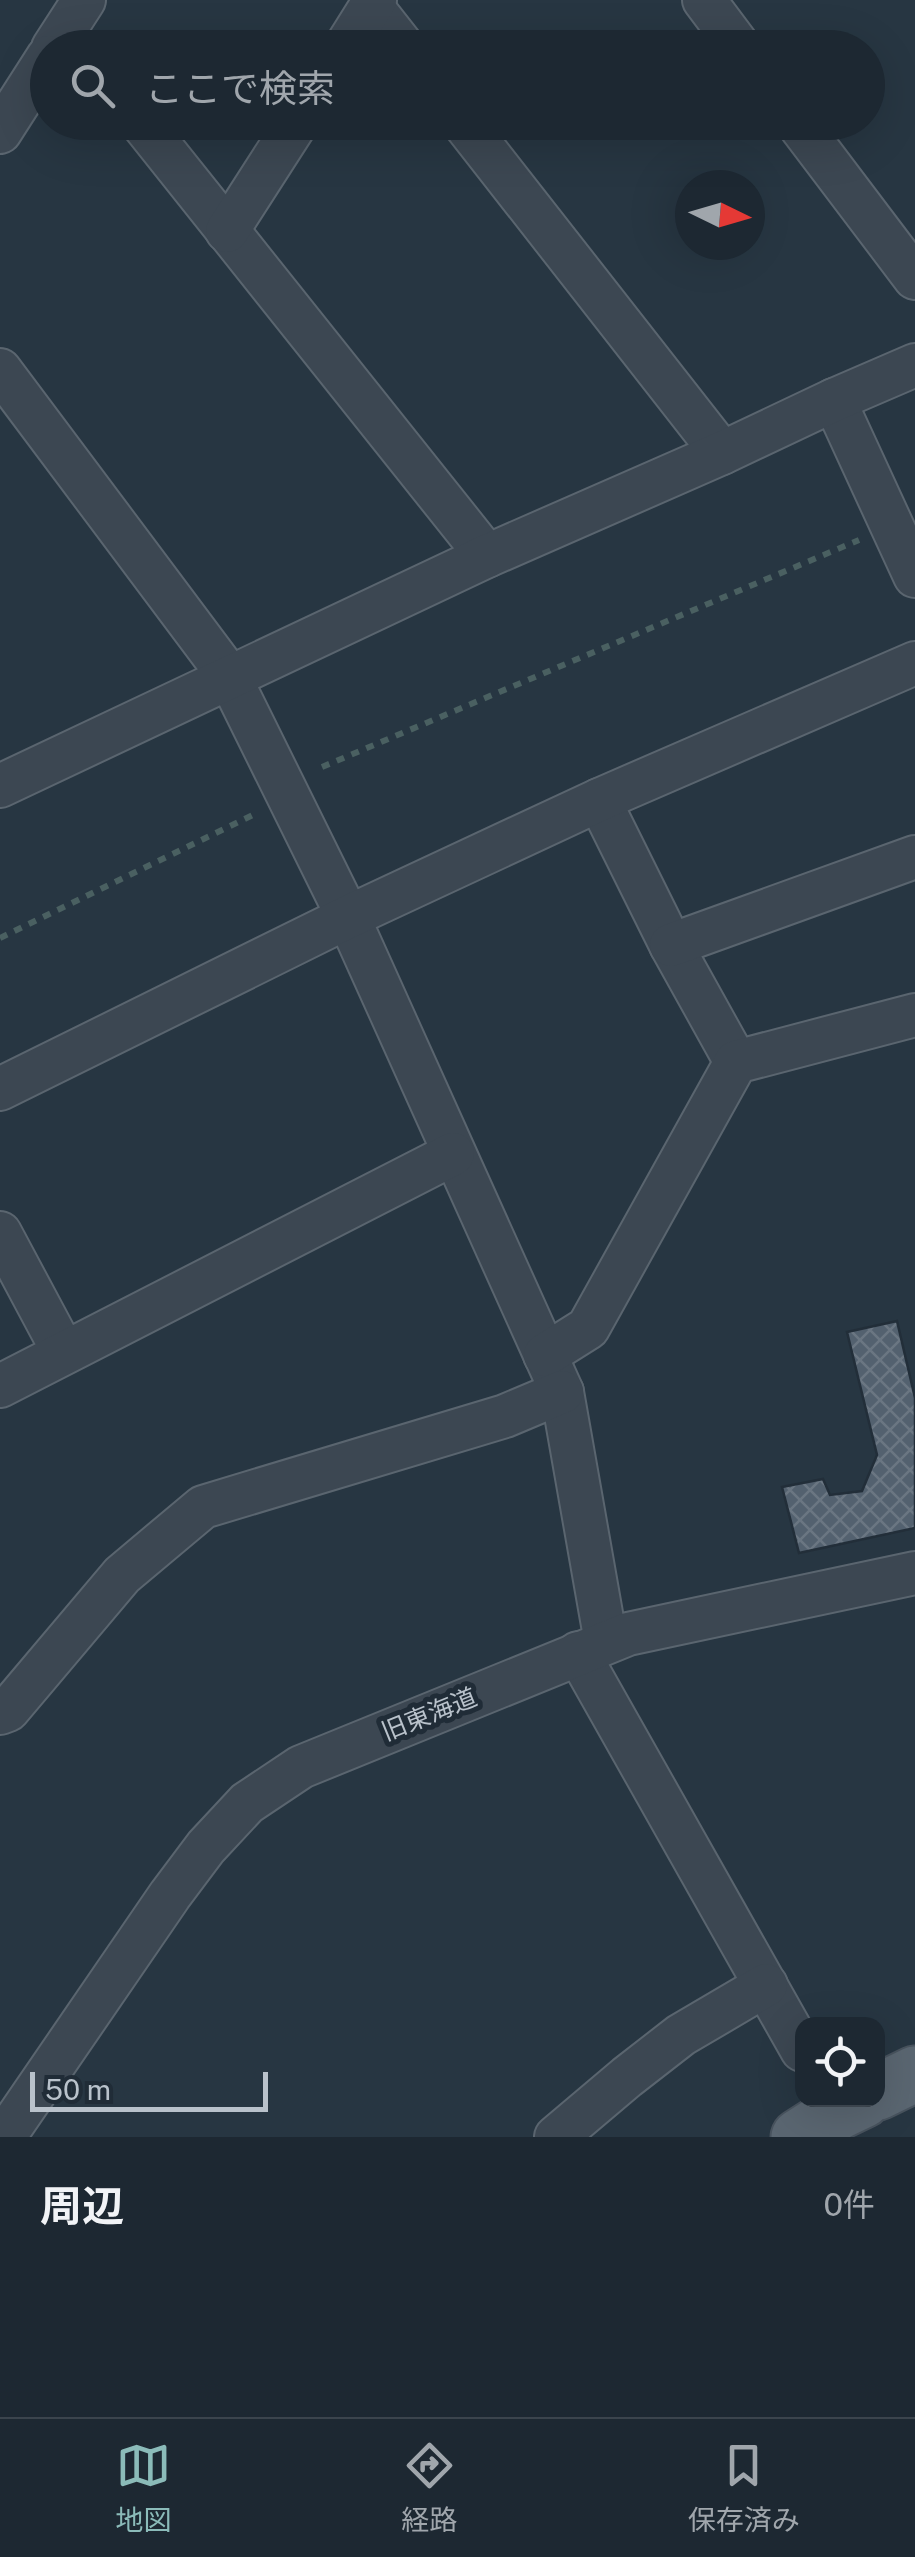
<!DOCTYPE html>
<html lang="ja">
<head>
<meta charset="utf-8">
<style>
  :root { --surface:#1d2832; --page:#25303a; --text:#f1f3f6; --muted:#a0a6ac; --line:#3b444d; --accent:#8bbbb9 }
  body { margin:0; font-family:"Public Sans","Noto Sans JP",sans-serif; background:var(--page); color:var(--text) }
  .controls { position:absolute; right:30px; bottom:30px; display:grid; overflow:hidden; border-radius:20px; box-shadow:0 10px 40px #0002 }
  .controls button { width:90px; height:90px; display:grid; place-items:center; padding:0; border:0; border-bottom:2px solid var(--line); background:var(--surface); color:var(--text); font:50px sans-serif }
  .compass { position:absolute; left:675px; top:170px; width:90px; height:90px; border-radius:50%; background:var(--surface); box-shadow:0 10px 40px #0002; rotate:95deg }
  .scale { position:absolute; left:30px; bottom:25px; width:238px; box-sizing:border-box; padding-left:10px; border:5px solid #b9c2cb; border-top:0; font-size:28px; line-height:35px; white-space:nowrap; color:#b9c2cb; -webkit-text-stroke:8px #202c37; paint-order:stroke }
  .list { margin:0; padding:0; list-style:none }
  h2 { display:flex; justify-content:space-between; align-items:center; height:130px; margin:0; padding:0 40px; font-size:42px }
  h2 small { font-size:32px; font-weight:400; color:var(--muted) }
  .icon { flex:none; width:55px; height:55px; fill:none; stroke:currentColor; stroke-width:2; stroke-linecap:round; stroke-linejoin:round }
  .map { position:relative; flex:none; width:915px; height:2137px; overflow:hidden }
  .search { position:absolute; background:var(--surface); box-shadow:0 10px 40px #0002; left:30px; right:30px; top:30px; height:110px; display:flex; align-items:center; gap:25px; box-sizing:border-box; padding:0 35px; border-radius:55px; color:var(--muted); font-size:38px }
  .sheet { height:280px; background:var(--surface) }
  nav { display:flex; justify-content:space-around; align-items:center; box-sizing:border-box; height:140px; border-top:2px solid var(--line); background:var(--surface); font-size:28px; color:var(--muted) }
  nav a { display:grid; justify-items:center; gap:5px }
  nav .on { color:var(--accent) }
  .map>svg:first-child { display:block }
</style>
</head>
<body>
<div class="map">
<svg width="915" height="2137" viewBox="0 0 915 2137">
  <defs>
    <pattern id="building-cross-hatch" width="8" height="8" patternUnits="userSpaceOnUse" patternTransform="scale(2.5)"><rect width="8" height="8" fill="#53616f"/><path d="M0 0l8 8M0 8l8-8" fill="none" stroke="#6a7682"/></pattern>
  </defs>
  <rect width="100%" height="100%" fill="#273642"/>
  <!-- building -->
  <path fill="url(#building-cross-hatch)" stroke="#222e39" stroke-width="2.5" d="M897,1321L915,1398V1528L799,1553L782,1487L823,1479L830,1495L862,1491L877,1455L847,1332Z"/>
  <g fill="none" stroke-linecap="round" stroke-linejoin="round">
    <defs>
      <g id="minor">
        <path d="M704,0L740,48"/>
        <path d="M371,6L404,48"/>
        <path d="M53,48L84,0"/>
        <path d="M345,48L375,0"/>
        <path d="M141,122L487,556"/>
        <path d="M463,122L722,453"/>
        <path d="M797,122L915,278"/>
        <path d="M0,132L48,57"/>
        <path d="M227,231L297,122"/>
        <path d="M0,370L229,676L348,917L562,1392L606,1642"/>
        <path d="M834,400L915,576"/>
        <path d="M0,786L487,556L722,453L834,400L915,365"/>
        <path d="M599,800L671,945L736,1062"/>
        <path d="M671,945L915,857"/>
        <path d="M0,1089L348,917L599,800L915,663"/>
        <path d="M0,1233L63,1351"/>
        <path d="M545,1355L588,1328L736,1062L915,1015"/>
        <path d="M0,1386L453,1154"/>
        <path d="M578,1653L802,2050"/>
        <path d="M0,1713L8,1710L122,1575L203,1507L505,1416L562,1392"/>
        <path d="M4,2137L170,1895L206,1847L247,1803L301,1767L628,1634L915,1573"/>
        <path d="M556,2137L627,2077L681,2035L766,1985"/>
      </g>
      <g id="major">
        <path d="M878,2092L915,2074"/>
        <path d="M799,2137L838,2112L863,2100"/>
      </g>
    </defs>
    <!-- minor casing -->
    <use href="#minor" stroke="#5a656f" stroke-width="46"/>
    <!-- major casing -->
    <use href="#major" stroke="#48535e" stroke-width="59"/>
    <!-- path -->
    <g stroke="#4a6061" stroke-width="6" stroke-dasharray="8 8" stroke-linecap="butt">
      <path d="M322,767L859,540"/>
      <path d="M0,938L259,812"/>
    </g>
    <!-- minor -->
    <use href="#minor" stroke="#3c4752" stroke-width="42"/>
    <!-- major -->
    <use href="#major" stroke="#5a6671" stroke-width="55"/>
  </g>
  <g text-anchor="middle" stroke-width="10" stroke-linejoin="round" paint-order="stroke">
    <!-- street labels -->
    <g font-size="25" fill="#b9c2cb" stroke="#202c37">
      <text transform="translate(429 1714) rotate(-22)" y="9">旧東海道</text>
    </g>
  </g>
</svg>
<div class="controls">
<button><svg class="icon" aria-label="locate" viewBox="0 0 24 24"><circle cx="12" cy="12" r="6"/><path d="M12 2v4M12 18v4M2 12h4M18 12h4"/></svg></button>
</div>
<svg class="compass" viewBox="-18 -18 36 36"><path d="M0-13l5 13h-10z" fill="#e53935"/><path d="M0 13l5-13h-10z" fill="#a0a6ac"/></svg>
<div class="scale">50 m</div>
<div class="search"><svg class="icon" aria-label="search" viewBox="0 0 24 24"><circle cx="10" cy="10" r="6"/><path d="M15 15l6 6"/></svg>ここで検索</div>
</div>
<section class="sheet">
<h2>周辺<small>0件</small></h2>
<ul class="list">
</ul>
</section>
<nav>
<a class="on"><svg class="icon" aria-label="map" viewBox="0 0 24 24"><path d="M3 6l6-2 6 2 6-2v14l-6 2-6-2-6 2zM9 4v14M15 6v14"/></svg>地図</a>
<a><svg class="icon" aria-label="directions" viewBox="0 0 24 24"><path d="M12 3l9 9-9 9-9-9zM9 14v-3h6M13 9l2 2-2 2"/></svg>経路</a>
<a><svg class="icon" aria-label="saved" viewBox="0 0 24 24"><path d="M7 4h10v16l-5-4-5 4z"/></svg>保存済み</a>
</nav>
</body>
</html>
